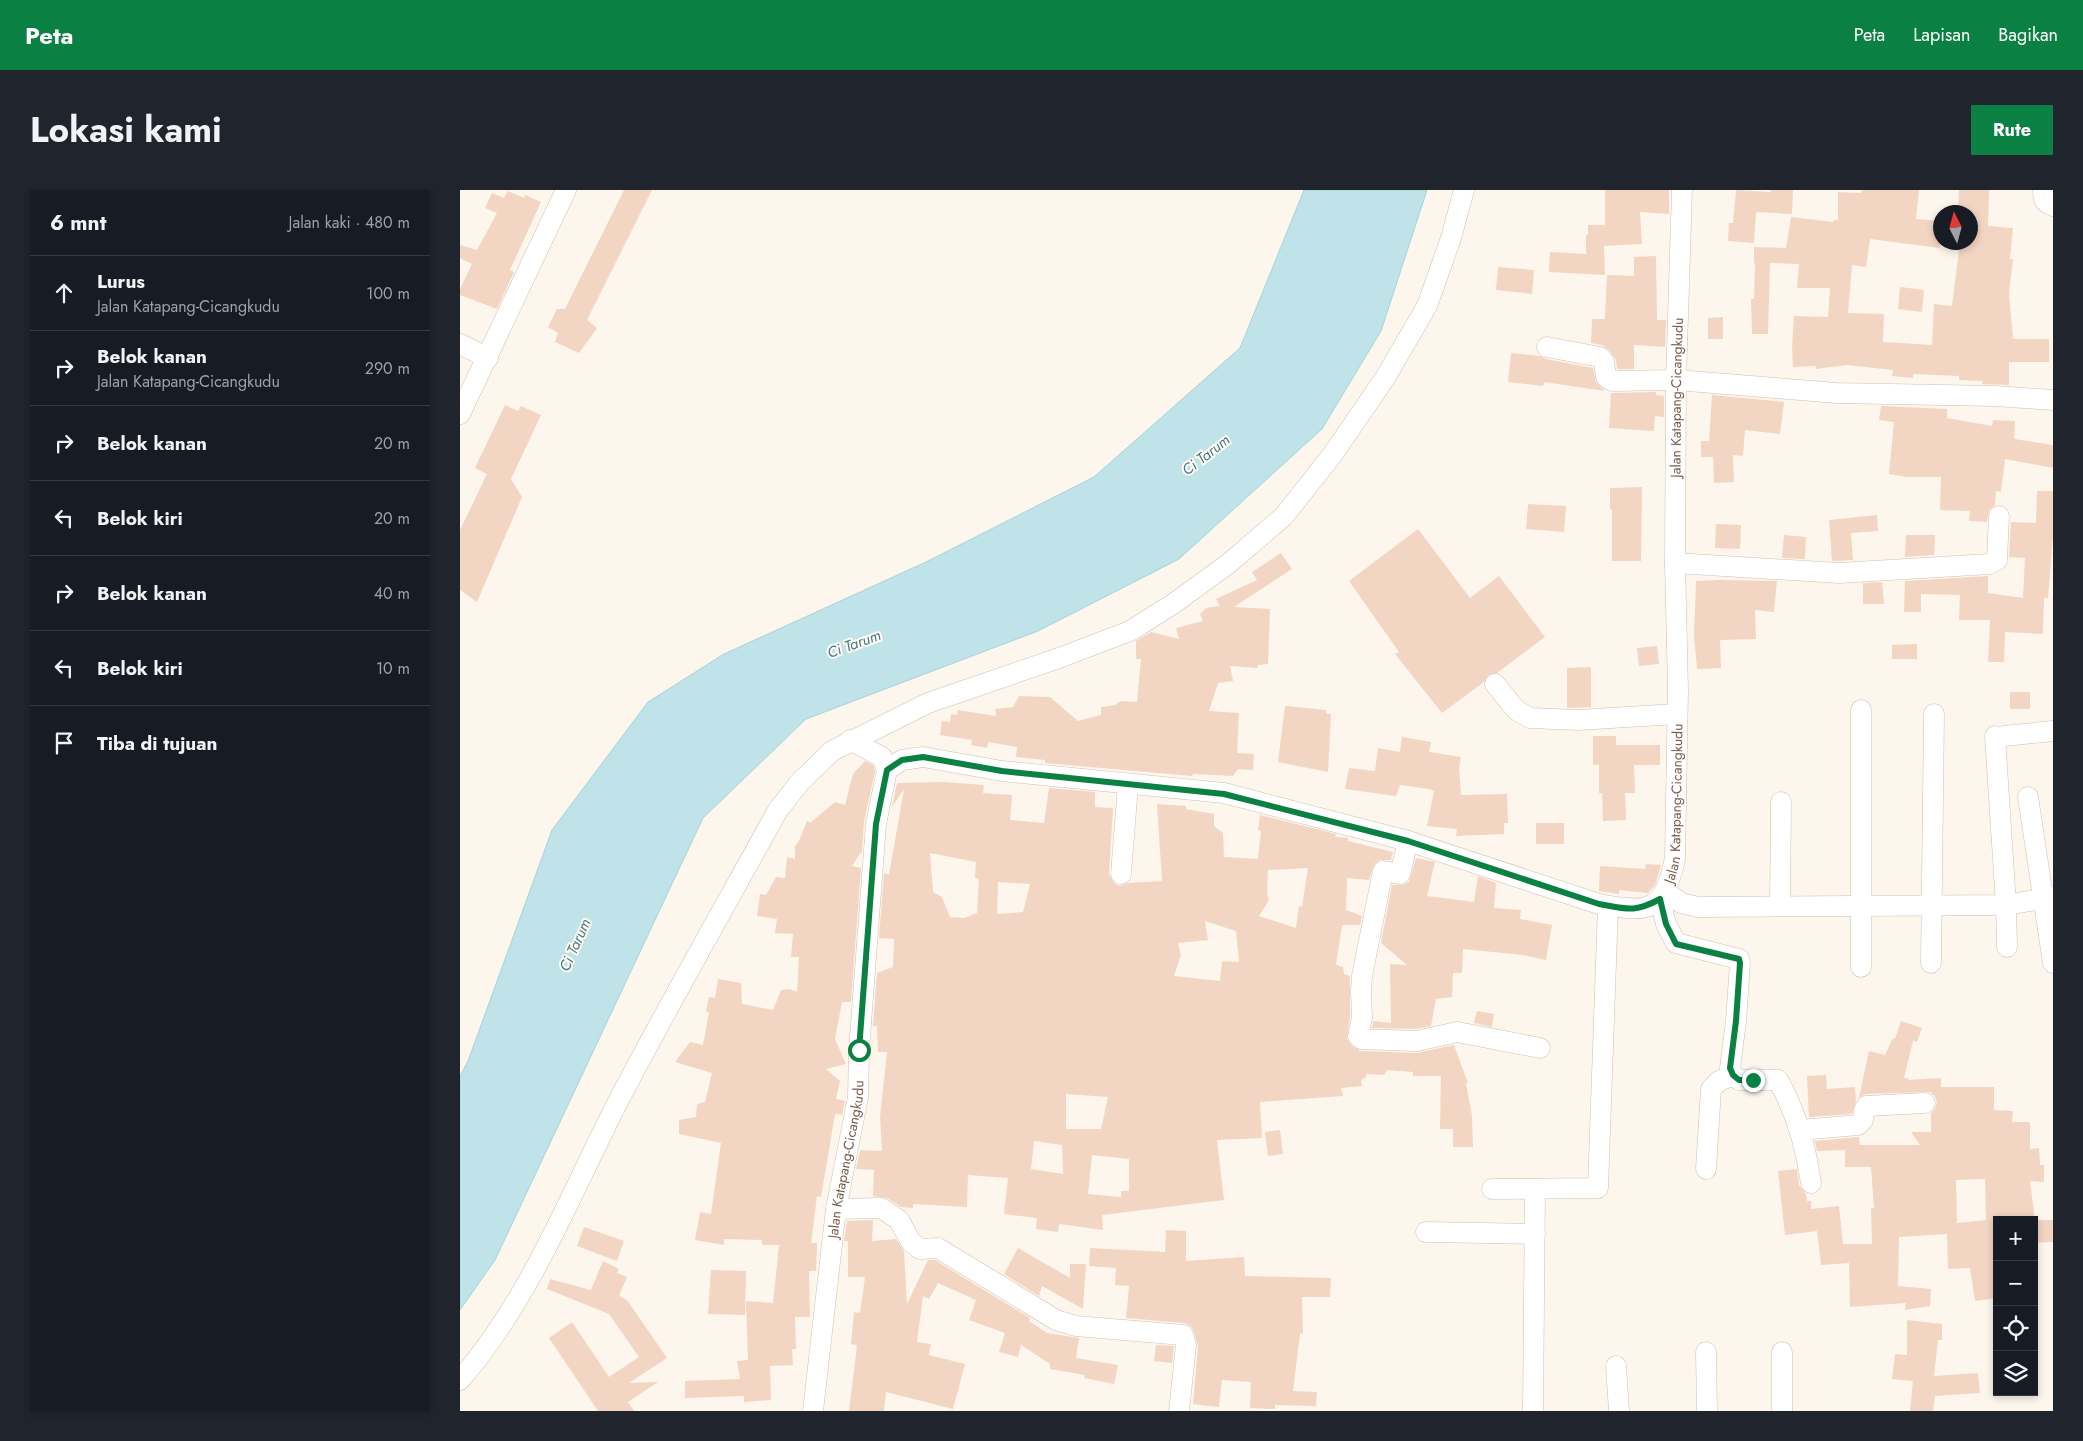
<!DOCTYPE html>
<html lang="id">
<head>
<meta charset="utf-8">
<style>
  :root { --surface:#171b24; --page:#20242c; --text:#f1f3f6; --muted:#9ea1a6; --line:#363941; --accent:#0b8043 }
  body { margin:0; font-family:Jost,sans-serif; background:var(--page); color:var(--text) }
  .controls { position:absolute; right:15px; bottom:15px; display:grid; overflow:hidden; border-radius:0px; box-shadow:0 2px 8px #0003 }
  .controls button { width:45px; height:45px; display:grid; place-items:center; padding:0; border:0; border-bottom:1px solid var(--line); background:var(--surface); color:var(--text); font:25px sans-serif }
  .compass { position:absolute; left:1473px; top:15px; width:45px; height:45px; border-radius:50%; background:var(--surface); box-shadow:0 2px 8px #0003; rotate:354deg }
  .stop { position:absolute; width:15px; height:15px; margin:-11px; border:4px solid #0b8043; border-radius:50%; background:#fff }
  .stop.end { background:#0b8043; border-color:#fff; box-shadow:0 1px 5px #0008 }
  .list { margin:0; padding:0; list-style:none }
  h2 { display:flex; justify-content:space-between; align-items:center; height:65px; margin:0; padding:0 20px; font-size:21px }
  h2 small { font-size:16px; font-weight:400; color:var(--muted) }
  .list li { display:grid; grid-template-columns:32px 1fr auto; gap:15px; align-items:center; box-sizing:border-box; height:75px; padding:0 20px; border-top:1px solid var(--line) }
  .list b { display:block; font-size:19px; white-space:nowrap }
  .list p { margin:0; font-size:16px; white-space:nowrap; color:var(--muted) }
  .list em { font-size:16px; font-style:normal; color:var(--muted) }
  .icon { flex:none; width:28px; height:28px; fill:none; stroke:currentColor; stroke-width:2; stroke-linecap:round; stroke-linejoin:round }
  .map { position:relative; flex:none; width:1593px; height:1221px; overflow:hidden; border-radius:0px }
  header { display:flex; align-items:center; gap:30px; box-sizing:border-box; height:70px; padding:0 25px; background:var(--accent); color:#fff }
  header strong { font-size:24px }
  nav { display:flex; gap:28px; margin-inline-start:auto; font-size:18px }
  .intro { display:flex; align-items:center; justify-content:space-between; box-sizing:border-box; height:120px; padding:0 30px }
  h1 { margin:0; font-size:35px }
  .button { padding:12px 22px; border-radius:0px; background:var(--accent); color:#fff; font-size:18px; font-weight:700 }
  main { display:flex; gap:30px; padding:0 30px }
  aside { flex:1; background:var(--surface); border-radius:0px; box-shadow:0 2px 8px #0003 }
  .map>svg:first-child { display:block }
</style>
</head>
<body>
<header>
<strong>Peta</strong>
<nav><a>Peta</a><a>Lapisan</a><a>Bagikan</a></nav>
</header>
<div class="intro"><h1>Lokasi kami</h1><a class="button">Rute</a></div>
<main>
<aside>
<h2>6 mnt<small>Jalan kaki · 480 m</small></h2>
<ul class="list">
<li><svg class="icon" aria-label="ahead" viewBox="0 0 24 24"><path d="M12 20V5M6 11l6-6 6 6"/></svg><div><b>Lurus</b><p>Jalan Katapang-Cicangkudu</p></div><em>100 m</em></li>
<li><svg class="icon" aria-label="right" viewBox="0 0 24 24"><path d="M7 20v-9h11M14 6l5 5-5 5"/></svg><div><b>Belok kanan</b><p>Jalan Katapang-Cicangkudu</p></div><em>290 m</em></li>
<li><svg class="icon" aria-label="right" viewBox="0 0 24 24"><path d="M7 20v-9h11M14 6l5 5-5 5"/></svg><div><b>Belok kanan</b></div><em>20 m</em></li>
<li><svg class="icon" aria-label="left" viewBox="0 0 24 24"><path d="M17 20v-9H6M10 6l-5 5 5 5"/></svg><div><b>Belok kiri</b></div><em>20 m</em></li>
<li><svg class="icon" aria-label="right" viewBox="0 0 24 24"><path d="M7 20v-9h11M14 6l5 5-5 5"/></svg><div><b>Belok kanan</b></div><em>40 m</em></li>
<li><svg class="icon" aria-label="left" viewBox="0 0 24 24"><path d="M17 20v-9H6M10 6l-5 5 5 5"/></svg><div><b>Belok kiri</b></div><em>10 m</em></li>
<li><svg class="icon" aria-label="arrive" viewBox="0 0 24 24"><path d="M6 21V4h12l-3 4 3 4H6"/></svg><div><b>Tiba di tujuan</b></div></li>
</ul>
</aside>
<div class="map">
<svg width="1593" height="1221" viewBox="0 0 1593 1221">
  <rect width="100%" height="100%" fill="#fdf6ec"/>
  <!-- water -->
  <path fill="#bfe3e8" stroke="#a5d3da" d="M844,0H967L921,141L862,239L719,369L578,441L346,529L243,628L35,1070L0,1120V886L8,871L92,640L188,512L264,464L466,372L634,287L780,158Z"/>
  <!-- building -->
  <g fill="#f3d5c3" fill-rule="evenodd">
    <path d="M164,0H192L127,130L137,138L119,163L95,152L98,143L88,137L97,119H105Z"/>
    <path d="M1145,0H1209V24L1180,22L1182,54L1144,56L1145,85L1089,82L1090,62L1126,64V45H1128V35H1145Z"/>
    <path d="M1276,0L1310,2L1311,0H1333L1332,24L1298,22L1296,23L1294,53L1268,51L1269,33H1273Z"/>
    <path d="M1402,0H1459L1456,29L1480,31V58L1410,49L1406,77L1392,75L1388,123L1424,124L1423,152L1472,155L1474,114L1492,116L1500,52H1510V22H1498L1499,0H1529L1528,36L1553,38L1550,69H1553L1549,103L1553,149H1589V172H1549V195L1522,194V191L1499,190V186L1453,184V188L1432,186L1433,180L1386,175L1356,179V176L1333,177L1332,156L1334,126L1368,127L1370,98H1337L1339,74L1310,73L1308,144H1292L1291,109H1294L1295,73H1294V57L1326,58L1331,27L1373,32L1374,30H1378V2L1401,3Z"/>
    <path d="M48,1L64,8L65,5L81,12L50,80L54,82L37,119L0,105V99L12,74L0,68V55L17,60L37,23L25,18L32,3L44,8Z"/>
    <path d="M1196,66L1197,130H1206L1205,157L1174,155V179H1157L1156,170L1149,160L1142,155L1131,153L1132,129H1145L1147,85L1174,86V67Z"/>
    <path d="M1038,77L1074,80L1072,104L1036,100Z"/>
    <path d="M1440,97L1464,100L1462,122L1438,119Z"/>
    <path d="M1263,127V149H1248V128Z"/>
    <path d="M1051,163L1080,166L1086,169L1133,178L1136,193L1145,201L1084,192L1083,196L1048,192Z"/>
    <path d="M1196,202V205L1204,206V227L1195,226L1194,241L1149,238L1151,203Z"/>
    <path d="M1252,205L1324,212L1320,244L1285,240L1283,266L1273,265L1274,292L1254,293L1253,267H1241V251H1249Z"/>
    <path d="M45,215L58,221L61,216L81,225L51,289L62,307L17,412L0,400V340L27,284L15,278Z"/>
    <path d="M1421,216L1487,219V228L1532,236L1533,230L1555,231L1554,249L1593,255V278L1545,269L1541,302L1536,301L1535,315L1529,320L1527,332L1509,331L1510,321L1480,320L1481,287H1447L1429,284L1434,232L1419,230Z"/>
    <path d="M1182,297L1181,371H1152V319H1150V298Z"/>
    <path d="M1577,301H1593V345L1588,408H1584L1583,444L1545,442L1544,472H1528L1530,430H1499L1500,405L1461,404V422H1444L1445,391L1528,386V403L1563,408L1565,368L1549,367L1551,332L1576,333Z"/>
    <path d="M1068,314L1106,316L1104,342L1066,339Z"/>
    <path d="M1417,325L1418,341L1391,343L1393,370L1372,371L1369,330Z"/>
    <path d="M1256,334L1281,335L1280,359L1255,358Z"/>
    <path d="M958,339L1010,408L1039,386L1085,447L1037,483L1028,485L1024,492L982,523L935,464L939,462L889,391Z"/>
    <path d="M1324,345L1346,347L1345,369L1322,368Z"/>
    <path d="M1446,345H1475L1474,365L1445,367Z"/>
    <path d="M821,363L832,379L774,417L810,419L808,474L798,475L797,478L770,476L773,491L758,493L749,521L779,523L777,563L794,564L793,580L778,579L773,586L733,584L732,586L585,573V570L556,567L557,557L528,552L527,558L511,555L512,550L480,545L482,531L490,532L491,524L497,525L498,520L536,526L535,519L553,517L559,506L590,507L618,531L641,525V517L655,515L660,511L677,512L681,469H676V451L691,442L719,449L716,438L743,431L740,424L746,418L760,416L756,409L797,390L792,382Z"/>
    <path d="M1258,390L1317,391L1314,422L1295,420L1296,449L1260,450L1261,478L1237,479L1234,446L1236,391Z"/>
    <path d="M1422,392L1424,414H1403V393Z"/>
    <path d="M1457,454V469H1432V455Z"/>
    <path d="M1197,456L1199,474L1179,476L1177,458Z"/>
    <path d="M1131,477V517L1107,518V478Z"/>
    <rect x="1550" y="502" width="20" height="17"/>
    <path d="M825,516L866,520V524H871L868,582L818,572Z"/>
    <path d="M1133,546H1156V555H1200V575H1174L1175,603H1165L1166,630L1143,631L1142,603H1139V575H1133Z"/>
    <path d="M942,547L971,552L969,562L1001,567L999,579L1001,605L1047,604L1048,633H1044V644L996,646L997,639L967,636L974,601L969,599L940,595L936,606L885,599L889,578L915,581L918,558L940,562Z"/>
    <path d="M405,571L413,575L415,581L404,632L402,661L392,676L401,678L391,812H382L375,849L386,874L366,879L380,891L376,909L385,911L382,925L375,924L361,1007L357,1006L351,1053H357L356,1081H349L350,1127H335L336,1159H332L333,1175L310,1176L311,1210L284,1212V1206L225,1208V1191L280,1189L277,1171L288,1170L286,1111L313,1113L319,1055H302V1050L264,1049V1055L235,1050L240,1022L251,1024L261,953L219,944V930L236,927L237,914L245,912L252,883L215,872L230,852L243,855L249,822H246L249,807L255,808L258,789L281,793L282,814L313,820L321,800L330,799L337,802L339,767H331L333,744L315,743L317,729L297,726L300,704L306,705L316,687L325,688L327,667L335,669V656L339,651L347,631L350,633L375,612L385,615L393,584Z"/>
    <path d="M484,592L524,595L523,603L552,605L550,630L584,633L589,598L635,602V617L653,618L649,684L654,693L660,696L668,693L702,691L697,614L726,616V619L754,624V636L763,643L764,667L798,669L801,641L798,640L800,625L876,644L875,647L888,648V651L933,662L931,670H920L914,674L909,690L887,688L886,720L902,726L900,735H882L876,775L883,777L884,784L890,786V826L887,849L893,857L901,861L957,863L994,855L1008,893H1006L1012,926L1013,957H993V939H980L981,886H953V882L927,880L924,885L907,884L905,888L901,890L902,896L881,898L883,906L800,912L802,948L757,950L764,1010L642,1025L643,1040L599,1034L598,1042L576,1039L577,1028L544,1024L548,988L508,985L507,1017L453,1014V1018L441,1017L427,1008L413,1006L414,980L396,979L400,960L422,961L420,927L427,862H418L417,836H413L417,783L433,777L434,749L419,748L424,683L429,685L444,599L432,617L437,593ZM470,663L516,672L515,688L519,689L517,723L504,728L490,727L482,707L473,702ZM848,678L842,717L839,716L836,738L799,726L809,710L807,703L808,680ZM538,692L570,694L563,722L537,724ZM745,731L776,741L779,772L762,771L760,791L714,786L721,765L718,753L748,750ZM606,904L648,907L641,939H606ZM574,951L602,955L603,984L571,979ZM632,965L669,969V1001H661V1007L628,1004Z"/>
    <rect x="1076" y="633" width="28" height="21"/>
    <path d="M956,668L975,672L967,706L1014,712L1018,686L1036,693L1034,718L1061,720L1060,729L1092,735L1086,770L1063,765L1003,759L1002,783H993L992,807L976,809L971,836L956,839L912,838L913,831L931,833L930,774L947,775L921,753L932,695H943L949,692Z"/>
    <path d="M1186,674L1201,675L1195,695L1188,703L1159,700V704L1139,701L1140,676L1185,679Z"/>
    <path d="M1017,821L1034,824L1032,837L1014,833Z"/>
    <path d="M1441,831L1462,838L1457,852L1453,851L1444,888H1448V890L1481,888V897H1534V920L1553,921L1552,932H1570V959L1579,958L1580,975H1584V992L1570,991L1575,1030H1537V1108L1515,1111L1510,1078L1488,1079L1487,1044L1439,1047L1438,1096L1471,1099L1470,1116L1445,1120L1446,1113L1390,1117L1389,1073L1361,1075L1357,1041L1325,1045L1318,981L1337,979L1339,995L1346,1004L1347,1011H1351V1019L1379,1016L1383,1054H1412L1411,1018H1414L1411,977H1385V960L1357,961L1355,951L1399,947L1400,955H1460L1451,942H1471V923L1475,919L1477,913L1475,906L1470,902L1406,904L1399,908L1409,861L1425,865L1433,848L1435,849ZM1525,989L1526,1030L1497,1033L1496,990Z"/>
    <path d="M1366,885L1367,899L1395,897L1396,911L1392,924L1349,927L1347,886Z"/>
    <path d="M820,940L823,964L808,966L805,942Z"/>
    <path d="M413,1030L412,1051L436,1049L444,1061L447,1114L468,1070H475L570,1128L569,1131L587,1143L619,1148L616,1168L658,1175L654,1194L624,1188L625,1185L590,1179V1174L561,1155L558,1167L539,1162L545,1143L509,1130L516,1110L478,1093L469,1109L463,1106L457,1152L471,1154L469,1165L505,1174L493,1219L426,1202L424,1221H389L397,1155L391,1154L394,1122L400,1123L405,1087H388V1051H384L387,1031Z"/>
    <path d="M1574,1030H1593V1052L1574,1053Z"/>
    <path d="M124,1037L164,1051L157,1071L117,1056Z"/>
    <path d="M706,1040L726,1041V1071L784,1067L785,1086L871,1088L870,1107H842L843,1143L840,1144L833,1201L857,1202L856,1216L815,1215V1219L790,1218L791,1192L762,1190L759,1217L733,1214L738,1156L734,1142L731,1136L724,1133L666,1128L669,1096L655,1095L656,1078L629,1076L630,1058L705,1062Z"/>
    <path d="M558,1058L610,1088V1074H626L623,1119L582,1096L579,1106L544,1084Z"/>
    <path d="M143,1071L159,1079L157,1083L167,1087L159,1106L167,1110L207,1168L169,1193L198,1192L168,1212L174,1221H138L89,1148L112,1132L149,1187L179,1167L149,1124L87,1099L90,1089L131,1100Z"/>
    <path d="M251,1080L286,1081L285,1125L248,1124Z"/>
    <path d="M1447,1130L1482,1134V1150H1478L1474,1186L1518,1183L1520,1203L1475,1206L1473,1221H1450L1453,1191L1432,1189L1435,1164L1447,1165Z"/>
    <path d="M696,1155L714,1156L712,1173L694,1171Z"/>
  </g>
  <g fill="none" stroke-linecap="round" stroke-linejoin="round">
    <defs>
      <g id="minor">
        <path d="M1583,0C1583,9 1584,13 1593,16"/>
        <path d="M0,154L28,168"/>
        <path d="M1087,157L1140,167L1144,172L1146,187L1152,191L1216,190L1377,203L1535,206L1593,210"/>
        <path d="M0,224L106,0"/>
        <path d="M1215,373L1379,383L1530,374L1537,370L1539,326"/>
        <path d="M1035,494L1056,520L1070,528L1118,530L1216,524"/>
        <path d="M1535,546L1546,715L1547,757"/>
        <path d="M1544,546L1593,541"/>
        <path d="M390,550L422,567L427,580"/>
        <path d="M1568,607L1593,773"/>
        <path d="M948,651L940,684L923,681L902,786L901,801L902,827L898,846L901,849L957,851L997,842L1080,858"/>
        <path d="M661,684L668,595"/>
        <path d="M1205,701L1221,713L1238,717L1546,715L1593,707"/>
        <path d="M1200,709L1206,734L1216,753L1279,769L1280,773L1276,831L1270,878L1273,885L1279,890H1318C1336,922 1346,957 1351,993"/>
        <path d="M1320,716L1321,612"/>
        <path d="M1471,773L1474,524"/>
        <path d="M1401,777V520"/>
        <path d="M1340,940L1398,935L1403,930L1404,920L1407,916L1465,913"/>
        <path d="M1246,979L1251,899L1259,891L1273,885"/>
        <path d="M1032,999L1138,998L1148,716"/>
        <path d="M376,1019L421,1018L439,1030L451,1052L460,1059L478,1058L596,1130L616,1136L723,1145L726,1155L719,1221"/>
        <path d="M966,1042L1075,1044"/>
        <path d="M1246,1162L1247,1221"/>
        <path d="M1322,1162V1221"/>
        <path d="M1156,1176L1159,1221"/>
        <path d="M0,1190C73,1106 112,999 163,902C213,807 266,714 318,620L340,592L372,561L468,513L599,468L670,441L713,414L768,374L824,326L873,264L925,188L967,116L991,48L1004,0"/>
        <path id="s1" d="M353,1221L376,1019L398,907L399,860L416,634L427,580L442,570L463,567L542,581L764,603L948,651L1139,714C1189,723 1203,723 1215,669L1218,500L1215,373L1216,190L1222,0"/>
        <path d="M1073,1221L1075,999"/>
      </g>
    </defs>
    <!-- minor casing -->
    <use href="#minor" stroke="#d1beb0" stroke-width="21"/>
    <!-- minor -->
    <use href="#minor" stroke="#fff" stroke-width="20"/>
  </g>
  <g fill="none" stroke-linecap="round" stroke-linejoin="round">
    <!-- route -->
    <path stroke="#0b8043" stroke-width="6" d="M399,860L416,634L427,580L442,570L463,567L542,581L764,604L948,651L1139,714C1167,719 1174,723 1200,709L1206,734L1216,754L1279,769L1280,773L1276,831L1270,878L1273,885L1279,890H1293"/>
  </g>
  <g text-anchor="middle" stroke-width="4" stroke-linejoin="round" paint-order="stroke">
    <!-- street labels -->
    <g font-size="14" fill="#7a5c4d" stroke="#fffaf3">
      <text dy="5" stroke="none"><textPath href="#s1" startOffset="1948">Jalan Katapang-Cicangkudu</textPath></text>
      <text dy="5" stroke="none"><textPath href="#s1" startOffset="1542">Jalan Katapang-Cicangkudu</textPath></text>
      <text dy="5" stroke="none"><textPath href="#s1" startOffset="254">Jalan Katapang-Cicangkudu</textPath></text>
    </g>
    <!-- water labels -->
    <g font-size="15" font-style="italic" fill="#437c86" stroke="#fffaf3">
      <text transform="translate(746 265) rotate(-38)" y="5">Ci Tarum</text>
      <text transform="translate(394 454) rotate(-20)" y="5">Ci Tarum</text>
      <text transform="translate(115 755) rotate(-66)" y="5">Ci Tarum</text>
    </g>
  </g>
</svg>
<div class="controls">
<button>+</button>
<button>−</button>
<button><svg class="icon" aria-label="locate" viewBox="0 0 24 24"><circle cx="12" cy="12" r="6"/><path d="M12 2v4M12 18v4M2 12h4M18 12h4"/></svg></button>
<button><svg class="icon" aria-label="layers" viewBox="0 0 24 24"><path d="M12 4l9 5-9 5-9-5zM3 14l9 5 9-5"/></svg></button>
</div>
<svg class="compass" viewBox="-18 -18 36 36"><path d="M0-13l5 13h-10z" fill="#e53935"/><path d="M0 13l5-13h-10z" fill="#9ea1a6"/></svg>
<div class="stop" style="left:399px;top:860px"></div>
<div class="stop end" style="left:1293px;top:890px"></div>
</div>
</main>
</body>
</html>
